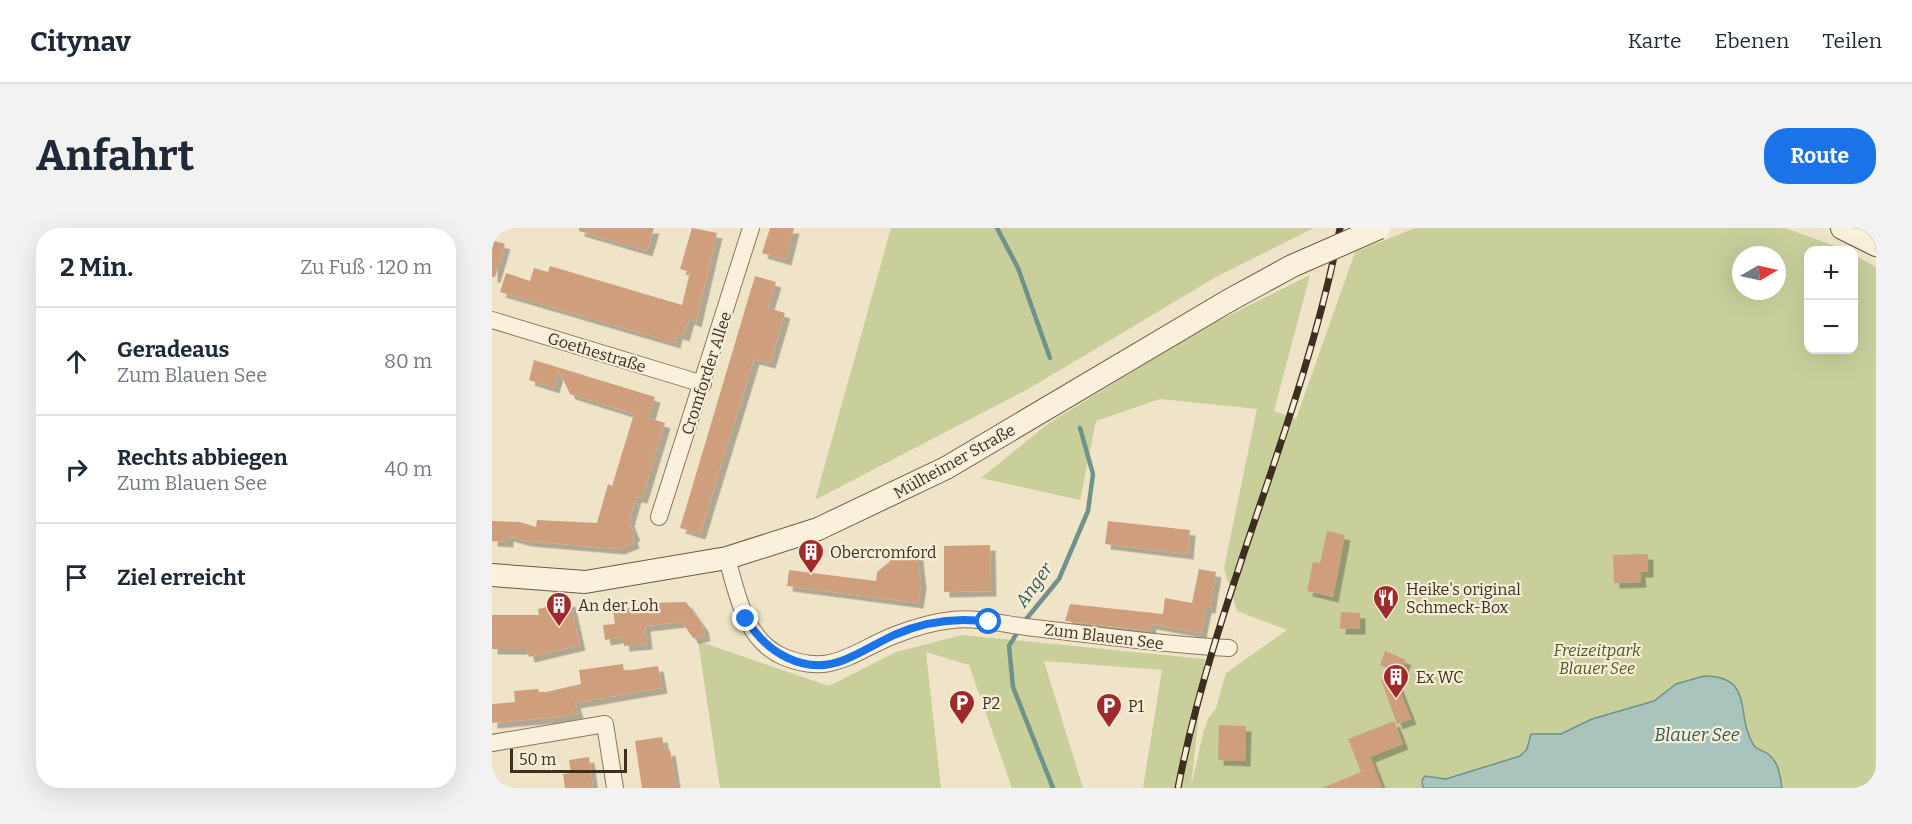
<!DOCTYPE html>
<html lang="de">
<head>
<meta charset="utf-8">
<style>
  :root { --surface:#fff; --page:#f2f2f3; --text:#1f2937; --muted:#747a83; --line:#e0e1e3; --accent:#1a73e8 }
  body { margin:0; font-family:Bitter,serif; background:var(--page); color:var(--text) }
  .controls { position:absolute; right:18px; top:18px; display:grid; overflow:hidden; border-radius:12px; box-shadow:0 6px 24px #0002 }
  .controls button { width:54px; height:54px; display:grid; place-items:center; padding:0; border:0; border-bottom:2px solid var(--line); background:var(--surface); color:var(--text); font:30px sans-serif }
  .compass { position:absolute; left:1240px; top:18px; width:54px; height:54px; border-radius:50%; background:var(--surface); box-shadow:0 6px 24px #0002; rotate:81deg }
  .scale { position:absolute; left:18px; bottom:15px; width:117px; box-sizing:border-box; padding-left:6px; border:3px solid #3d2e20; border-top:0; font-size:16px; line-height:21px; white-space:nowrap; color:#3d2e20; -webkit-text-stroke:4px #f7eed8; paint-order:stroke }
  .stop { position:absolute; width:18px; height:18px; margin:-14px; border:4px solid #1a73e8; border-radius:50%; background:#fff }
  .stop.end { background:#1a73e8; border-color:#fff; box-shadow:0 2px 6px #0008 }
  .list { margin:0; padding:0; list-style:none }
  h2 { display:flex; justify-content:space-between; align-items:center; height:78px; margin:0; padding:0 24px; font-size:26px }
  h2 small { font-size:20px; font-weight:400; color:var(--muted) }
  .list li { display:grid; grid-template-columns:39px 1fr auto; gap:18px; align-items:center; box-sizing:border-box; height:108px; padding:0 24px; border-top:2px solid var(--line) }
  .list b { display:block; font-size:22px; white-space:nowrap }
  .list p { margin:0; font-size:20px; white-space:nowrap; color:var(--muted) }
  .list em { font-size:20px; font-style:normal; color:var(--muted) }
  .icon { flex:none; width:33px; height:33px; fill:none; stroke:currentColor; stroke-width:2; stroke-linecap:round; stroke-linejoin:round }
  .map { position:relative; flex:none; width:1384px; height:560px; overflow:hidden; border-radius:24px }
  header { display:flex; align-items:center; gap:36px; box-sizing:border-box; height:84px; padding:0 30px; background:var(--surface); border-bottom:2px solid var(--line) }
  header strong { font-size:28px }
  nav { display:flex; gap:33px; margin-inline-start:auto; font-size:21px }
  .intro { display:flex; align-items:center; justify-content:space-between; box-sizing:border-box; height:144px; padding:0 36px }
  h1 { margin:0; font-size:42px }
  .button { padding:15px 27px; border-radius:24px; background:var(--accent); color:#fff; font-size:21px; font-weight:700 }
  main { display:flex; gap:36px; padding:0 36px }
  aside { flex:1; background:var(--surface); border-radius:24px; box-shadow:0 6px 24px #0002 }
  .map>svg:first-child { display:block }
</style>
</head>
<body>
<header>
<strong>Citynav</strong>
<nav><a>Karte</a><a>Ebenen</a><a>Teilen</a></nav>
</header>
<div class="intro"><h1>Anfahrt</h1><a class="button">Route</a></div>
<main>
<aside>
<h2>2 Min.<small>Zu Fuß · 120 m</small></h2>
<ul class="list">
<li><svg class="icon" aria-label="ahead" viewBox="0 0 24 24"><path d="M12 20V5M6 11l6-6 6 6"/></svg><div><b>Geradeaus</b><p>Zum Blauen See</p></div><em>80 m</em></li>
<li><svg class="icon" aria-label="right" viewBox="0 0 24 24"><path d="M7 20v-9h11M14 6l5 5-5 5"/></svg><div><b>Rechts abbiegen</b><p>Zum Blauen See</p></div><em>40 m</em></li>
<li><svg class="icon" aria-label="arrive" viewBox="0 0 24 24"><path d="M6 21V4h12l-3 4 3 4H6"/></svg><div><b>Ziel erreicht</b></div></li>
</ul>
</aside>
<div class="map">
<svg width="1384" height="560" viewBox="0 0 1384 560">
  <defs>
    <filter id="shadow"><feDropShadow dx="5.5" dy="5.5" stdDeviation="0" flood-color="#0004"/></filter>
  </defs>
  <rect width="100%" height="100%" fill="#f0e4c8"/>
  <!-- green -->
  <g fill="#c9cf9b" fill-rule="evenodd">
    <path d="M399,0H822L724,49L538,160L323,272Z"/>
    <path d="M923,0H1293L1354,22H1316V122H1362V27L1384,39V560H651L670,442L552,433L591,560H520L477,437L434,424L449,560H228L206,413L337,458L404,424L470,407L713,431L699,559L711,505L716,491L724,480L734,445L795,402L745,383L732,340L765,181L668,171L604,193L588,272L489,250L557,195L710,101L818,47L782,183L804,191L863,24ZM1249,27H1285V63H1249Z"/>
  </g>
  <!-- water -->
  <path fill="#a9c4bc" stroke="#6f938a" stroke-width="1.5" d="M1212,448C1263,448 1243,487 1261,516C1264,522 1271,522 1276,526C1287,534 1288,548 1290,560H931L930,552L933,548L954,551L1028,528L1035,521L1039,506H1069L1100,491L1162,473L1184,456Z"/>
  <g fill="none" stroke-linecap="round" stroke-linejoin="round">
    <!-- stream -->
    <g stroke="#6f938a" stroke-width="4.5">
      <path d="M505,0L526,40L558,130"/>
      <path d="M531,395L567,351L596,283L601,246L588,200"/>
      <path d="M527,402L517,418L521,459L561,560"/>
    </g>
  </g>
  <!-- building -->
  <g fill="#cf9f7d" filter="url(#shadow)">
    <path d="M87,0H162L155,23L87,3Z"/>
    <path d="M200,0L225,5L204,94L197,91L192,108L185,106L183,115L8,64L14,45L38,53L42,40L56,44L58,38L190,77L198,44L188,41Z"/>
    <path d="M278,0H302L294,32L270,25Z"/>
    <path d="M0,12L13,16L3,49H0Z"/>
    <path d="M263,48L284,54L276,80L293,85L278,135L262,131L208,306L188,300Z"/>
    <path d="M42,132L163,169L157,190L173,195L150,270L144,269L137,293L143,308L140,309L142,315L127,321L34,313L16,308V314L0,313V293L28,294L44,299L45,292L105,295L116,256L120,258L142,186L78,166L67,143L62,160L37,152Z"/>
    <path d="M616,293L698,302L696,326L613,316Z"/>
    <path d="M835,303L853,307L841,369L815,363L821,334L828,335Z"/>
    <path d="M498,317L499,363L452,364V318Z"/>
    <path d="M425,320L429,356L426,375L295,358L297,342L384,353L385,344L397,334L404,321Z"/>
    <path d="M1156,326V344H1148L1149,354L1122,355L1121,327Z"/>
    <path d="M707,341L724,344L718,380H714L709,405L659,396L658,403L573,393L578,376L671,386L673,370L700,375Z"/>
    <path d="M78,373L88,417L37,429L35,421H0V387H47L46,381Z"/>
    <path d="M194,374L211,398L213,408L201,410L190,394L153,398L155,416L132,418L131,409L113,412L111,397L123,396L121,382L159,378L158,375Z"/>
    <path d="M849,384L868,385V401H848Z"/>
    <path d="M893,423L914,432L908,446L888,437Z"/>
    <path d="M131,436L132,443L166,438L170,460L83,475L86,485L68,489L0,495V476L23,474L22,463L46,461L47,464H54L89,456L87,442Z"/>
    <path d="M902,447L919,491L905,496L889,452Z"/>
    <path d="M902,493L911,516L878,529L890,560H830L869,544L856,511Z"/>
    <path d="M727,497L754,498L753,533L726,532Z"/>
    <path d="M170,509L173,523L178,522L184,560H150L143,513Z"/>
    <path d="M97,529L101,560H73L71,546L79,545L77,532Z"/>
  </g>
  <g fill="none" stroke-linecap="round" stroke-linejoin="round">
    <defs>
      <g id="minor">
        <path d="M0,92L211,156"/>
        <path d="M167,289L259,0"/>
        <path d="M235,330C245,366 253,413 292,429C340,449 362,423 403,407C421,400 441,394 460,392C487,389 515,397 542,400C607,407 671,417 737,420"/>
        <path d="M0,515L113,496L123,560"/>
      </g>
      <g id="secondary">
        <path d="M1350,0L1384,17"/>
        <path d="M0,347L93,354L235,330L326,301L454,240L736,73"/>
      </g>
    </defs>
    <!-- minor casing -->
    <use href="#minor" stroke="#8d765c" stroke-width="18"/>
    <!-- secondary casing -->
    <use href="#secondary" stroke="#6f573f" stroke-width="24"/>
    <!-- minor -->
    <use href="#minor" stroke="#faf1dc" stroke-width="16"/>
    <!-- secondary -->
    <use href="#secondary" stroke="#faf1dc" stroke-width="22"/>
    <defs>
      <path id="rail" d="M686,560C723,368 811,192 848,0"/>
    </defs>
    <!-- rail casing -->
    <use href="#rail" stroke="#3d2e20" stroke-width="7"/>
    <!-- rail -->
    <use href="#rail" stroke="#f7eed8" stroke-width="4.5" stroke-dasharray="14" stroke-linecap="butt"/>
    <defs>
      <path id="secondary-bridge" d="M736,73L800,38L887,0"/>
    </defs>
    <!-- secondary-bridge casing -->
    <use href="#secondary-bridge" stroke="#6f573f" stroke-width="24" stroke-linecap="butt"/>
    <!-- secondary-bridge -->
    <use href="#secondary-bridge" stroke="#faf1dc" stroke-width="22"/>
  </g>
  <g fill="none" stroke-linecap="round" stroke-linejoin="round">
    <!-- route -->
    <path stroke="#1a73e8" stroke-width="8" d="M254,391C274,424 312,448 352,432C369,425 385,415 402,407C432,394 464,389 497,394"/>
  </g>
  <!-- icons -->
  <defs>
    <symbol id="building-pin" viewBox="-11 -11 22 30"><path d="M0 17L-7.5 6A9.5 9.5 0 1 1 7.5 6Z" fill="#9e2a2b" stroke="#f7eed8"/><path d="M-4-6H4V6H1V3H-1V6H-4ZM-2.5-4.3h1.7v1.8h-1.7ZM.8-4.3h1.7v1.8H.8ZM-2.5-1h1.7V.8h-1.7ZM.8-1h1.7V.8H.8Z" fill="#fff"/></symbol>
    <symbol id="restaurant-pin" viewBox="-11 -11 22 30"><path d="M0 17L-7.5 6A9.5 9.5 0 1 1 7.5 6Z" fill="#9e2a2b" stroke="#f7eed8"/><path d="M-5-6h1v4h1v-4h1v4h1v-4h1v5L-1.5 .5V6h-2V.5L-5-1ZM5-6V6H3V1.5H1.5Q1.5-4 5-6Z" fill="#fff"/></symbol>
    <symbol id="parking-pin" viewBox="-11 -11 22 30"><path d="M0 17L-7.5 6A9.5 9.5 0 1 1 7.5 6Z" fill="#9e2a2b" stroke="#f7eed8"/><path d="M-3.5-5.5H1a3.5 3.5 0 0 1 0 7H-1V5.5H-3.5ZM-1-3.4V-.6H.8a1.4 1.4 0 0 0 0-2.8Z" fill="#fff"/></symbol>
  </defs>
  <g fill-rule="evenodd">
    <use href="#building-pin" x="304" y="309" width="30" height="40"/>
    <use href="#restaurant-pin" x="879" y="355" width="30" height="40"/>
    <use href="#building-pin" x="52" y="362" width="30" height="40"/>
    <use href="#building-pin" x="889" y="434" width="30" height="40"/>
    <use href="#parking-pin" x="455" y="460" width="30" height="40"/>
    <use href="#parking-pin" x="602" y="463" width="30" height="40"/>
  </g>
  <g text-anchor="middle" stroke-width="4.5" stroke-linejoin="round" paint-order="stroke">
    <!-- street labels -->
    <g font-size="16" fill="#3d2e20" stroke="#f7eed8">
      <text transform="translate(105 124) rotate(17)" y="6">Goethestraße</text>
      <text transform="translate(214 145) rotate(-72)" y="6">Cromforder Allee</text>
      <text transform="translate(462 233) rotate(-29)" y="6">Mülheimer Straße</text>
      <text transform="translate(612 408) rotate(7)" y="6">Zum Blauen See</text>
    </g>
    <!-- poi labels -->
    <g font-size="16" fill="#3d2e20" stroke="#f7eed8" text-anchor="start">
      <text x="338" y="330">Obercromford</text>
      <text x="914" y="367">Heike's original<tspan x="914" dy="18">Schmeck-Box</tspan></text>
      <text x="86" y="383">An der Loh</text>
      <text x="924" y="455">Ex WC</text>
      <text x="490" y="481">P2</text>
      <text x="636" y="484">P1</text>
    </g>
    <!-- park labels -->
    <g font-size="16" font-style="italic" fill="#4d5a26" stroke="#f7eed8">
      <text x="1105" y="428">Freizeitpark<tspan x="1105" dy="18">Blauer See</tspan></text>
    </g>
    <!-- water labels -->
    <g font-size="18" font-style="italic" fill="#2f5d5a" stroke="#f7eed8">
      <text transform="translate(542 357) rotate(-54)" y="6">Anger</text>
      <text x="1205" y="513">Blauer See</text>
    </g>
  </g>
</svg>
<div class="controls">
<button>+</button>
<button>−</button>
</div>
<svg class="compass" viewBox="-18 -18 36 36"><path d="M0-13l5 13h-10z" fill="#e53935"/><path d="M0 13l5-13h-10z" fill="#747a83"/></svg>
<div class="scale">50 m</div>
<div class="stop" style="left:497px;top:394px"></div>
<div class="stop end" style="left:254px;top:391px"></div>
</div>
</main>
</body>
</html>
